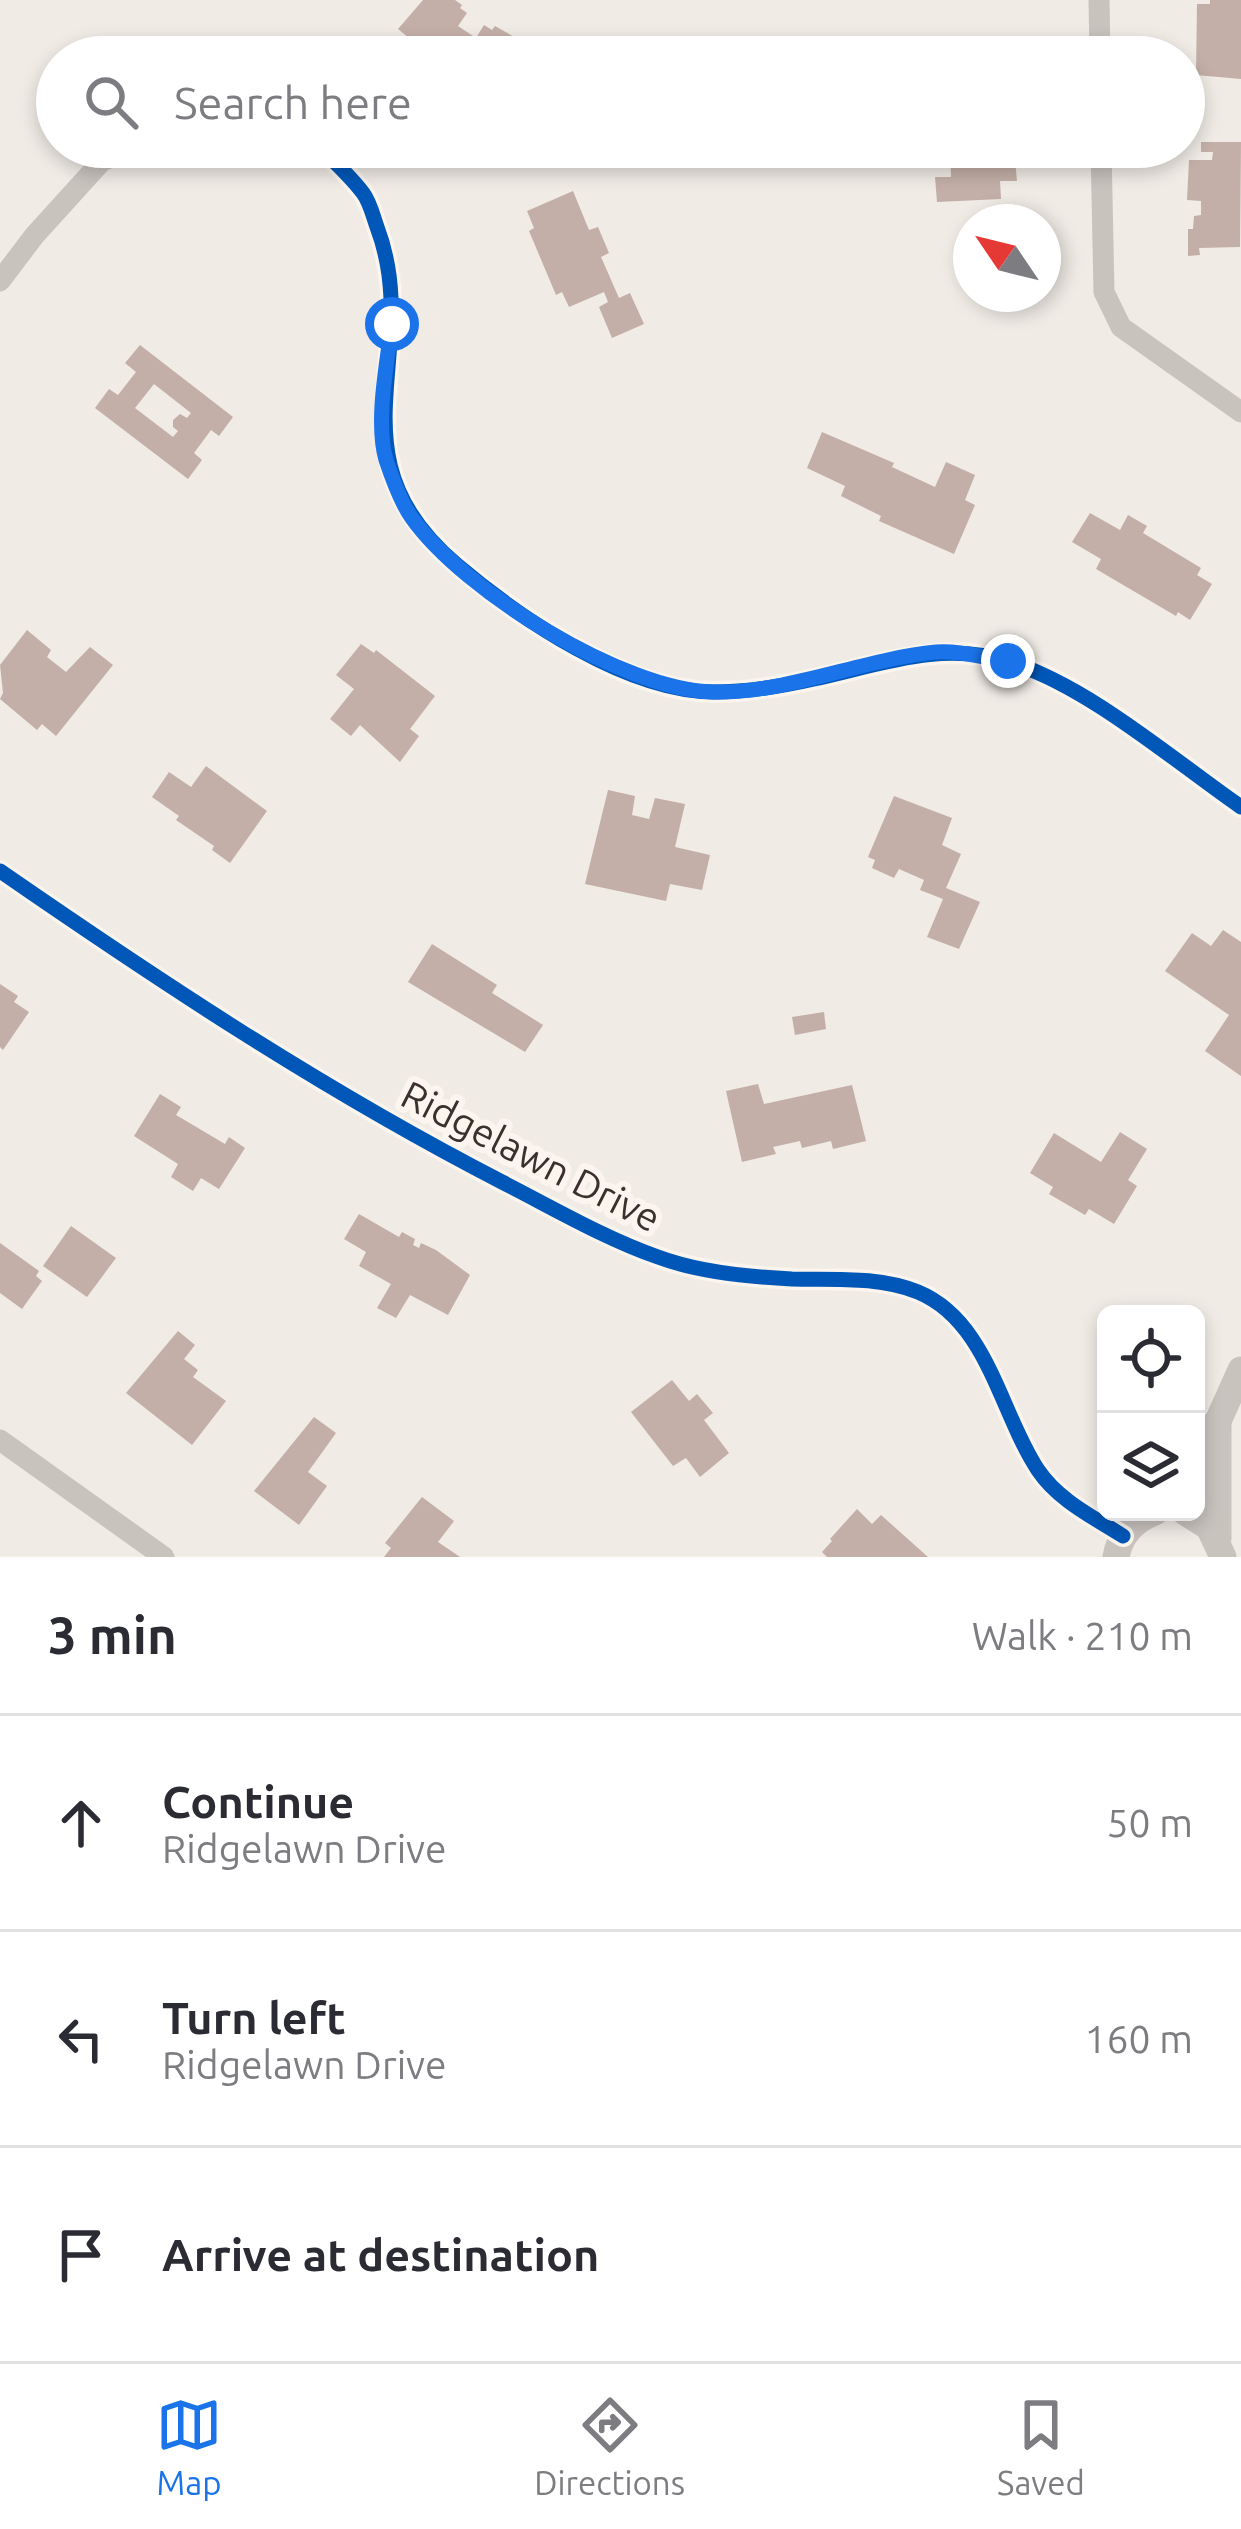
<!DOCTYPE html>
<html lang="en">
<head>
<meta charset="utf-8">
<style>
  :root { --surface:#fff; --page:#f2f2f3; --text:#2b2b33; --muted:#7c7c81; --line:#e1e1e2; --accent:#1a73e8 }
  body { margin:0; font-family:Ubuntu,sans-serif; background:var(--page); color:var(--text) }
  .controls { position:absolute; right:36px; bottom:36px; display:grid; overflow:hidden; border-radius:18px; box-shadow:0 6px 18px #0003 }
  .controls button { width:108px; height:108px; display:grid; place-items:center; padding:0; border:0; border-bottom:3px solid var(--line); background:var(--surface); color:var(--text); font:60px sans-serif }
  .compass { position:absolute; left:953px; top:204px; width:108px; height:108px; border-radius:50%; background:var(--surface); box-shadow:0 6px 18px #0003; rotate:305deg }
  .stop { position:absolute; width:36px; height:36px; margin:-27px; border:9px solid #1a73e8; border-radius:50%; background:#fff }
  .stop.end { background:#1a73e8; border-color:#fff; box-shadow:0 3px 12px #0008 }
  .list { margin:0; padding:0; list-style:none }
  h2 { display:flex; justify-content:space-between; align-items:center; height:156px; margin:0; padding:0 48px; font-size:51px }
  h2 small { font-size:39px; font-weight:400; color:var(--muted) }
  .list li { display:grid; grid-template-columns:78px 1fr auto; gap:36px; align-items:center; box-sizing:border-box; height:216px; padding:0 48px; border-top:3px solid var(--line) }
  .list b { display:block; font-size:45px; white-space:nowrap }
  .list p { margin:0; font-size:39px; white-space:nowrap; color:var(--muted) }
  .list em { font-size:39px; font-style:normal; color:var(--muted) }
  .icon { flex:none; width:66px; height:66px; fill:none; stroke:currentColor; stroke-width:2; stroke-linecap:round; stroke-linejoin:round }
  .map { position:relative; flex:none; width:1241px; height:1557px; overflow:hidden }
  .search { position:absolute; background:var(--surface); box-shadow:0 6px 18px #0003; left:36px; right:36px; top:36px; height:132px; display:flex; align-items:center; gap:30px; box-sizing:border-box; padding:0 42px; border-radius:66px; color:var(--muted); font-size:45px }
  .sheet { height:804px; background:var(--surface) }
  nav { display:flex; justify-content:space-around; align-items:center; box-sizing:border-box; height:168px; border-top:3px solid var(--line); background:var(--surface); font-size:33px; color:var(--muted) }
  nav a { display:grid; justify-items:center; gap:6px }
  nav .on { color:var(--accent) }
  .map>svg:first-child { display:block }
</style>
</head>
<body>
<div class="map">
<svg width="1241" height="1557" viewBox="0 0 1241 1557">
  <rect width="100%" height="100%" fill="#f0ebe5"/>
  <!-- building -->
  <g fill="#c3afa7" fill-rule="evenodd">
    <path d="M423,0H455L462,5L460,8L467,13L458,26L476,38L484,25L492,30L495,26L539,51L535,57H432L398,29Z"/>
    <path d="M1210,0H1241V79L1196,75L1197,4H1210Z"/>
    <path d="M1201,142H1241L1240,247L1199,248L1200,255L1188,256V229H1193L1194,216L1201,215V201L1187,200L1189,160H1212L1213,152H1201Z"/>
    <path d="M950,147H998L1000,160H1015L1017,181H1000L1001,199L937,202L935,177H951Z"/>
    <path d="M573,191L589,230L598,227L609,253L601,257L619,298L630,293L644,324L612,338L599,307L608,302L604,292L569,307L562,292L556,295L529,231L534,228L527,211Z"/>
    <path d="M140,345L233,417L219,436L211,430L194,453L202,460L188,479L95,408L109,389L118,395L136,372L125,363ZM154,384L191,413L187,418L180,414L173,420V427L178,431L173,437L135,408Z"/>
    <path d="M822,432L894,463L892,467L935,487L946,462L975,475L965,500L975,505L954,554L879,521L881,516L841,496L845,486L807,468Z"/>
    <path d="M1090,513L1120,530L1128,515L1147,526L1143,533L1201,568L1197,575L1212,584L1190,620L1178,612L1176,616L1096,569L1101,559L1072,542Z"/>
    <path d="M27,630L51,650L47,657L66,672L90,647L113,665L56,736L42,724L37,730L0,699L3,693L0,665Z"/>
    <path d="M361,644L374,653L376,650L435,696L410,729L419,736L400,762L360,725L351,736L330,719L354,689L336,675Z"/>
    <path d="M206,766L267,811L230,863L212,850L214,846L176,820L179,816L152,797L169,772L191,787Z"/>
    <path d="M608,790L635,796L632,815L649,819L655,798L685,804L675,847L710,855L702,890L670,884L666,901L585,884Z"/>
    <path d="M894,796L952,818L942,845L961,854L946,888L980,902L959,949L927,937L943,899L920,890L924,880L899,869L894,878L872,868L875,860L868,857Z"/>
    <path d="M1223,930L1241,942V1076L1205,1051L1229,1015L1165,971L1192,933L1211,946Z"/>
    <path d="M432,944L497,985L492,993L543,1025L525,1052L408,982Z"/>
    <path d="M0,984L18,996L14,1002L29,1012L3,1050L0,1047Z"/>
    <path d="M824,1012L826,1029L795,1035L792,1017Z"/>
    <path d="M758,1084L764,1104L852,1085L866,1141L833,1149L831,1141L802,1148L800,1141L773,1147L776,1154L742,1162L726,1091Z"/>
    <path d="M160,1094L181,1107L176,1115L225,1144L229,1137L245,1148L219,1189L201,1178L193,1191L171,1177L178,1164L134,1136Z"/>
    <path d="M1120,1132L1147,1149L1128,1180L1137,1186L1114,1224L1089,1209L1085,1215L1049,1194L1053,1187L1030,1173L1054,1133L1101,1162Z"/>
    <path d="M359,1214L399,1237L402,1232L415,1239L413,1245L419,1248L421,1243L436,1250L470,1275L448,1315L410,1295L396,1318L377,1308L391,1284L359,1266L366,1252L344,1239Z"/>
    <path d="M71,1226L116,1258L87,1297L43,1266Z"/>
    <path d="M0,1243L39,1271L36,1276L42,1281L22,1309L0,1293Z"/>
    <path d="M178,1331L195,1345L184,1359L198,1370L193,1377L226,1401L192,1445L126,1393Z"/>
    <path d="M672,1380L689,1401L697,1394L713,1413L704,1420L729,1453L700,1477L686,1458L673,1466L631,1412Z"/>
    <path d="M314,1417L336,1433L308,1472L327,1486L299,1525L254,1491Z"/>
    <path d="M422,1497L454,1521L438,1542L460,1557H384L391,1548L385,1543Z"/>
    <path d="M857,1509L872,1524L881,1515L928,1557H827L822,1552L832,1541L830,1539Z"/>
  </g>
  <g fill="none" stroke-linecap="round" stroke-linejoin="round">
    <!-- minor -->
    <g stroke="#c9c3be" stroke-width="21">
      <path d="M1099,0L1100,57"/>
      <path d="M319,147C334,161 351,177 363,193C370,202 373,216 377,227C425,354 325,454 457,565C521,619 627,692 714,692C745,692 783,686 814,679C879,665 942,640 1010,662C1088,686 1173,760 1241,807"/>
      <path d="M1101,147L1104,292L1121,327L1241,412"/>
      <path d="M0,281L34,236L102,161L135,147"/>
      <path d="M0,871C162,983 327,1092 502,1182C553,1208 604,1238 658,1257C698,1272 749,1277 792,1279C834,1280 878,1276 918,1292C988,1321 1000,1413 1038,1470C1058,1500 1093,1517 1123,1536"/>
      <path d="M0,1440L164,1557"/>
    </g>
    <!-- tertiary -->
    <g stroke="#c9c3be" stroke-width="27">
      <path d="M1196,1443L1218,1421L1241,1370"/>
      <path d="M1185,1512L1209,1527L1223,1557"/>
      <path d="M1218,1538V1421"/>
      <path d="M1116,1557C1120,1534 1134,1520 1155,1512"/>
    </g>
    <defs>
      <g id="cycleway">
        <path d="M319,147C334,161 351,177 363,193C370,202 373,216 377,227C425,354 325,454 457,565C521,619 627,692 714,692C745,692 783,686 814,679C879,665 942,640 1010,662C1088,686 1173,760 1241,807"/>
        <path d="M0,871C162,983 327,1092 502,1182C553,1208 604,1238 658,1257C698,1272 749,1277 792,1279C834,1280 878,1276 918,1292C988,1321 1000,1413 1038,1470C1058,1500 1093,1517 1123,1536"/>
      </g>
    </defs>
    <!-- cycleway casing -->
    <use href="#cycleway" stroke="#fbf5ee" stroke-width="22"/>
    <!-- cycleway -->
    <use href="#cycleway" stroke="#0057b8" stroke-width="15"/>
  </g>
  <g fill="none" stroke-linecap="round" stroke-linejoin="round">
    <!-- route -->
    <path stroke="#1a73e8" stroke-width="15" d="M392,324C387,363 375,422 386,460C392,478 401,503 412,518C464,591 623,690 713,692C786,694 863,659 936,652C959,650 985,658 1008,661"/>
  </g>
  <g text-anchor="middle" stroke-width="12" stroke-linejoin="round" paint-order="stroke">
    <!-- street labels -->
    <g font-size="39" fill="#3b302b" stroke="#fbf5ee">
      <text transform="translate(531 1156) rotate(27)" y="14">Ridgelawn Drive</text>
    </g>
  </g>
</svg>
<div class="controls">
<button><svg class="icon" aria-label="locate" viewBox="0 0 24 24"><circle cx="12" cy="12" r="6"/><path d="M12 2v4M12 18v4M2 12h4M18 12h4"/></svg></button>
<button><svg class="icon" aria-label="layers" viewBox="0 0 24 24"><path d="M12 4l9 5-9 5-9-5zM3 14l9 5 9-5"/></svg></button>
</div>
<svg class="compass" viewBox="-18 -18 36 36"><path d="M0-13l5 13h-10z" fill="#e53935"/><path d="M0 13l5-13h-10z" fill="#7c7c81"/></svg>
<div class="stop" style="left:392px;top:324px"></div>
<div class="stop end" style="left:1008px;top:661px"></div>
<div class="search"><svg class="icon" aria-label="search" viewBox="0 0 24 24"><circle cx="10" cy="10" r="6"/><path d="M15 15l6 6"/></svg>Search here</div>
</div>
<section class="sheet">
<h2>3 min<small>Walk · 210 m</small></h2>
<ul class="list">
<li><svg class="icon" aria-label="ahead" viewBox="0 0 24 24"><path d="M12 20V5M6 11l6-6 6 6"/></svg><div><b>Continue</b><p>Ridgelawn Drive</p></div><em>50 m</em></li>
<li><svg class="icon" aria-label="left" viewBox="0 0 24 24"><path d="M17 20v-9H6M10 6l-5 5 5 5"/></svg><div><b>Turn left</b><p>Ridgelawn Drive</p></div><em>160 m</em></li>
<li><svg class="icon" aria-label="arrive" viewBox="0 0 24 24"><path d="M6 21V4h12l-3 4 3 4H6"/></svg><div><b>Arrive at destination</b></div></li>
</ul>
</section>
<nav>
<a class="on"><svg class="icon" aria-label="map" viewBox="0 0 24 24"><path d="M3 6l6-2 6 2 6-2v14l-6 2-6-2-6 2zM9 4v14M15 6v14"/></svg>Map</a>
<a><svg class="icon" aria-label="directions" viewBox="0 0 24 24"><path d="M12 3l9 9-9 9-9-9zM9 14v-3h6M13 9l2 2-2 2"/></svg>Directions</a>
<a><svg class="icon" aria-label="saved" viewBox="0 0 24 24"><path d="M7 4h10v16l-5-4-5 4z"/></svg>Saved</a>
</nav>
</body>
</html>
